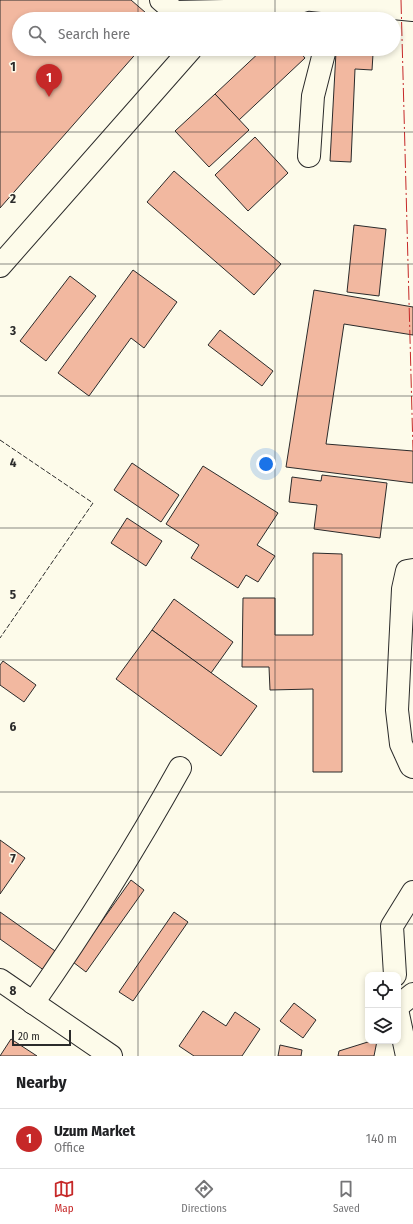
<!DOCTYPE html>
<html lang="en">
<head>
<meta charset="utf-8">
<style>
  :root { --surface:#fff; --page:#f2f2f2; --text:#202124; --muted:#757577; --line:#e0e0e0; --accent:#c62828 }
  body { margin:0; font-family:"Fira Sans Condensed",sans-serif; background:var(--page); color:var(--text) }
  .controls { position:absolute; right:12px; bottom:12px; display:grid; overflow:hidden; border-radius:8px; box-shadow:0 2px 6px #0003 }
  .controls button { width:36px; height:36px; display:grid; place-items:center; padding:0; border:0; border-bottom:1px solid var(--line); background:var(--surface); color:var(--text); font:20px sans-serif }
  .scale { position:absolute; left:12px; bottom:10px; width:59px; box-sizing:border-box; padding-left:4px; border:2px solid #2b2b2b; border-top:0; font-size:11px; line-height:14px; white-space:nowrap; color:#2b2b2b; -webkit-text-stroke:3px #fdfbea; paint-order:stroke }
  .you { position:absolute; left:266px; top:464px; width:14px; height:14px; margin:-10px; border:3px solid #fff; border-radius:50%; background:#1a73e8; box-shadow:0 0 0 6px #1a73e833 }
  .badge { display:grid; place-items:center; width:26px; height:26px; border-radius:50%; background:var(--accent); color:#fff; font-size:13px; font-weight:700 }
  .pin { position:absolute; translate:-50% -33px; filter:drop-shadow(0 1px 2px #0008) }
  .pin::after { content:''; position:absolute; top:21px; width:14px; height:12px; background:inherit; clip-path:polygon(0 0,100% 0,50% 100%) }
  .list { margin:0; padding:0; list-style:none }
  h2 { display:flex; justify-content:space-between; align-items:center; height:52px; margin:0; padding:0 16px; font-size:17px }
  h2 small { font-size:13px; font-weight:400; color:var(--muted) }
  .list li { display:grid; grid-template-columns:26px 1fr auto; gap:12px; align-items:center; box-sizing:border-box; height:60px; padding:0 16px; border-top:1px solid var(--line) }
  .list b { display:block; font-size:15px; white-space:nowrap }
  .list p { margin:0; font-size:13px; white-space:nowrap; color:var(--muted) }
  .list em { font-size:13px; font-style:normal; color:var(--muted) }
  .icon { flex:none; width:22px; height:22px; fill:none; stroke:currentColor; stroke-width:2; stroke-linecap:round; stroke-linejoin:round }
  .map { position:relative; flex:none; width:413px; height:1056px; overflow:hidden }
  .search { position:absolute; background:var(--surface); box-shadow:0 2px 6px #0003; left:12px; right:12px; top:12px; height:44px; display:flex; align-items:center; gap:10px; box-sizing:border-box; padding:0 14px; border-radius:22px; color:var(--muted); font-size:15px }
  .sheet { height:112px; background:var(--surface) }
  nav { display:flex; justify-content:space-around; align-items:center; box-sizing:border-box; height:56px; border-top:1px solid var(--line); background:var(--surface); font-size:11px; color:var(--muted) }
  nav a { display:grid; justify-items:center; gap:2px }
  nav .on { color:var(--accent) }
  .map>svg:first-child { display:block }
</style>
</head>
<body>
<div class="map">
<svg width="413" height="1056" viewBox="0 0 413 1056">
  <rect width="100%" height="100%" fill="#fdfbea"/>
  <!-- building -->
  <g fill="#f2b8a0" stroke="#2b2b2b">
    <path d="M0,0H131L153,19H19V49H140L0,208Z"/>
    <path d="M228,49H239L234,55Z"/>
    <path d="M263,49H297L305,58L239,120L215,94Z"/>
    <path d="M336,52L373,54L372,70L355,69L351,162L330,161Z"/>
    <path d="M215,94L249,130L209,167L175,131Z"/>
    <path d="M255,137L288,173L248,211L215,175Z"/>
    <path d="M174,171L281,264L254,295L147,202Z"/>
    <path d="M354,225L386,229L379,296L347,292Z"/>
    <path d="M133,270L177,302L144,348L131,338L89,396L58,373Z"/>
    <path d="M70,276L96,296L46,361L20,341Z"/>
    <path d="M314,290L413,307V335L344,324L326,444L413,451V483L286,467Z"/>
    <path d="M220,330L273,371L262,386L208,345Z"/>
    <path d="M132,463L179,495L161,522L114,490Z"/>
    <path d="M203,466L278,513L257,545L275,556L258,582L246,575L238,588L191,558L199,545L166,524Z"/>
    <path d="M322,475L387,483L380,538L314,529L317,505L289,502L292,477L321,481Z"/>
    <path d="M127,518L162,541L146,566L111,543Z"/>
    <path d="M313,553L342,554V772H313V689L270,690L269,667H242L243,598H275V635H313Z"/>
    <path d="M174,599L233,642L211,673L152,630Z"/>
    <path d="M152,630L257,706L221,756L116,679Z"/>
    <path d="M3,661L36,685L24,702L0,685V665Z"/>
    <path d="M0,840L25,858L0,894Z"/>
    <path d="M131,880L144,890L86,972L73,962Z"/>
    <path d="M0,912L58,953L45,971L0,939Z"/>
    <path d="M174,912L188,922L133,1001L119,992Z"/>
    <path d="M294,1003L316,1020L303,1038L280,1021Z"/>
    <path d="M203,1011L226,1026L235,1012L260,1029L242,1056H194L179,1046Z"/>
    <path d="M11,1039L37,1056H0Z"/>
    <path d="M371,1041H377L374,1056H338L339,1051Z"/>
    <path d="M280,1045L302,1050L301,1056H278Z"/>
  </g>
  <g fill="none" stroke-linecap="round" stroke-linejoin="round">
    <defs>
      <g id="minor">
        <path d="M161,0L175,12L274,10L306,0"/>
        <path d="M312,0L413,10"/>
        <path d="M309,156L313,96L325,49"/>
        <path d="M0,266L191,49"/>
        <path d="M413,570L407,571L403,589L397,710L401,744L411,766L413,767"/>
        <path d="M395,975L392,926L413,892"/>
        <path d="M33,1003C86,927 135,849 180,768"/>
        <path d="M398,1006L413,994"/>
        <path d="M398,1014L407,1056"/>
      </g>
      <path id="major" d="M0,980L111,1056"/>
    </defs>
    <!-- minor casing -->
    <use href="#minor" stroke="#2b2b2b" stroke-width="24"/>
    <!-- major casing -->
    <use href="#major" stroke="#2b2b2b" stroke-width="24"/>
    <!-- minor -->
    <use href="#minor" stroke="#fdfbea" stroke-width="22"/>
    <!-- major -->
    <use href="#major" stroke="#fdfbea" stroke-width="22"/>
    <!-- fence -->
    <path stroke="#2b2b2b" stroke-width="1" stroke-dasharray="5 2" stroke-linecap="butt" d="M0,440L93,503L0,638"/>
    <!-- power -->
    <path stroke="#c62828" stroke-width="1" stroke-dasharray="14 3 2 3" stroke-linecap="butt" d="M401,0L413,451"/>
  </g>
  <!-- grid -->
  <path fill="none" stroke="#2b2b2b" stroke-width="1" stroke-opacity="0.55" d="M138,0V19M275,0V19M138,49V1056M275,49V1056M0,132H413M0,264H413M0,396H413M0,528H413M0,660H413M0,792H413M0,924H413"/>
  <g font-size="13" text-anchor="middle" font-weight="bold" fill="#2b2b2b" stroke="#fdfbea" stroke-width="3" stroke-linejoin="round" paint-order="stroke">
    <text x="13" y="71">1</text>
    <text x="13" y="203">2</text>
    <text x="13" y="335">3</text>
    <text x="13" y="467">4</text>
    <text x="13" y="599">5</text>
    <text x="13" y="731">6</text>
    <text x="13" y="863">7</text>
    <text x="13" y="995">8</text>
  </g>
</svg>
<div class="controls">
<button><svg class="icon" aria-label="locate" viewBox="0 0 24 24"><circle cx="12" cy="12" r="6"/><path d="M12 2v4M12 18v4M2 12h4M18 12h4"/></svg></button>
<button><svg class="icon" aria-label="layers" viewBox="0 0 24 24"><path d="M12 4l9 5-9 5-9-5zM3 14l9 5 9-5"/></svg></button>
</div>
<div class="scale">20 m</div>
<div class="you"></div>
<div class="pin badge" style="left:49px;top:97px">1</div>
<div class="search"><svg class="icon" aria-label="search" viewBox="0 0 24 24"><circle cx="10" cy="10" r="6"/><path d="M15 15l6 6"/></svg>Search here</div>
</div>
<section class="sheet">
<h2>Nearby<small></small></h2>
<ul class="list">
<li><span class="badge">1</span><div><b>Uzum Market</b><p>Office</p></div><em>140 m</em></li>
</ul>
</section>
<nav>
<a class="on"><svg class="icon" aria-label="map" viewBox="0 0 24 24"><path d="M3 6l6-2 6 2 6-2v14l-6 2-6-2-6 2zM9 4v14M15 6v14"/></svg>Map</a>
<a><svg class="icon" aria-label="directions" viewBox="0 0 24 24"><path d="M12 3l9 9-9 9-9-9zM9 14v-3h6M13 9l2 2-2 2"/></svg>Directions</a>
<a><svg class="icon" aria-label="saved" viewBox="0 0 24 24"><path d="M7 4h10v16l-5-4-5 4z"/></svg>Saved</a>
</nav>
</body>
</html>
